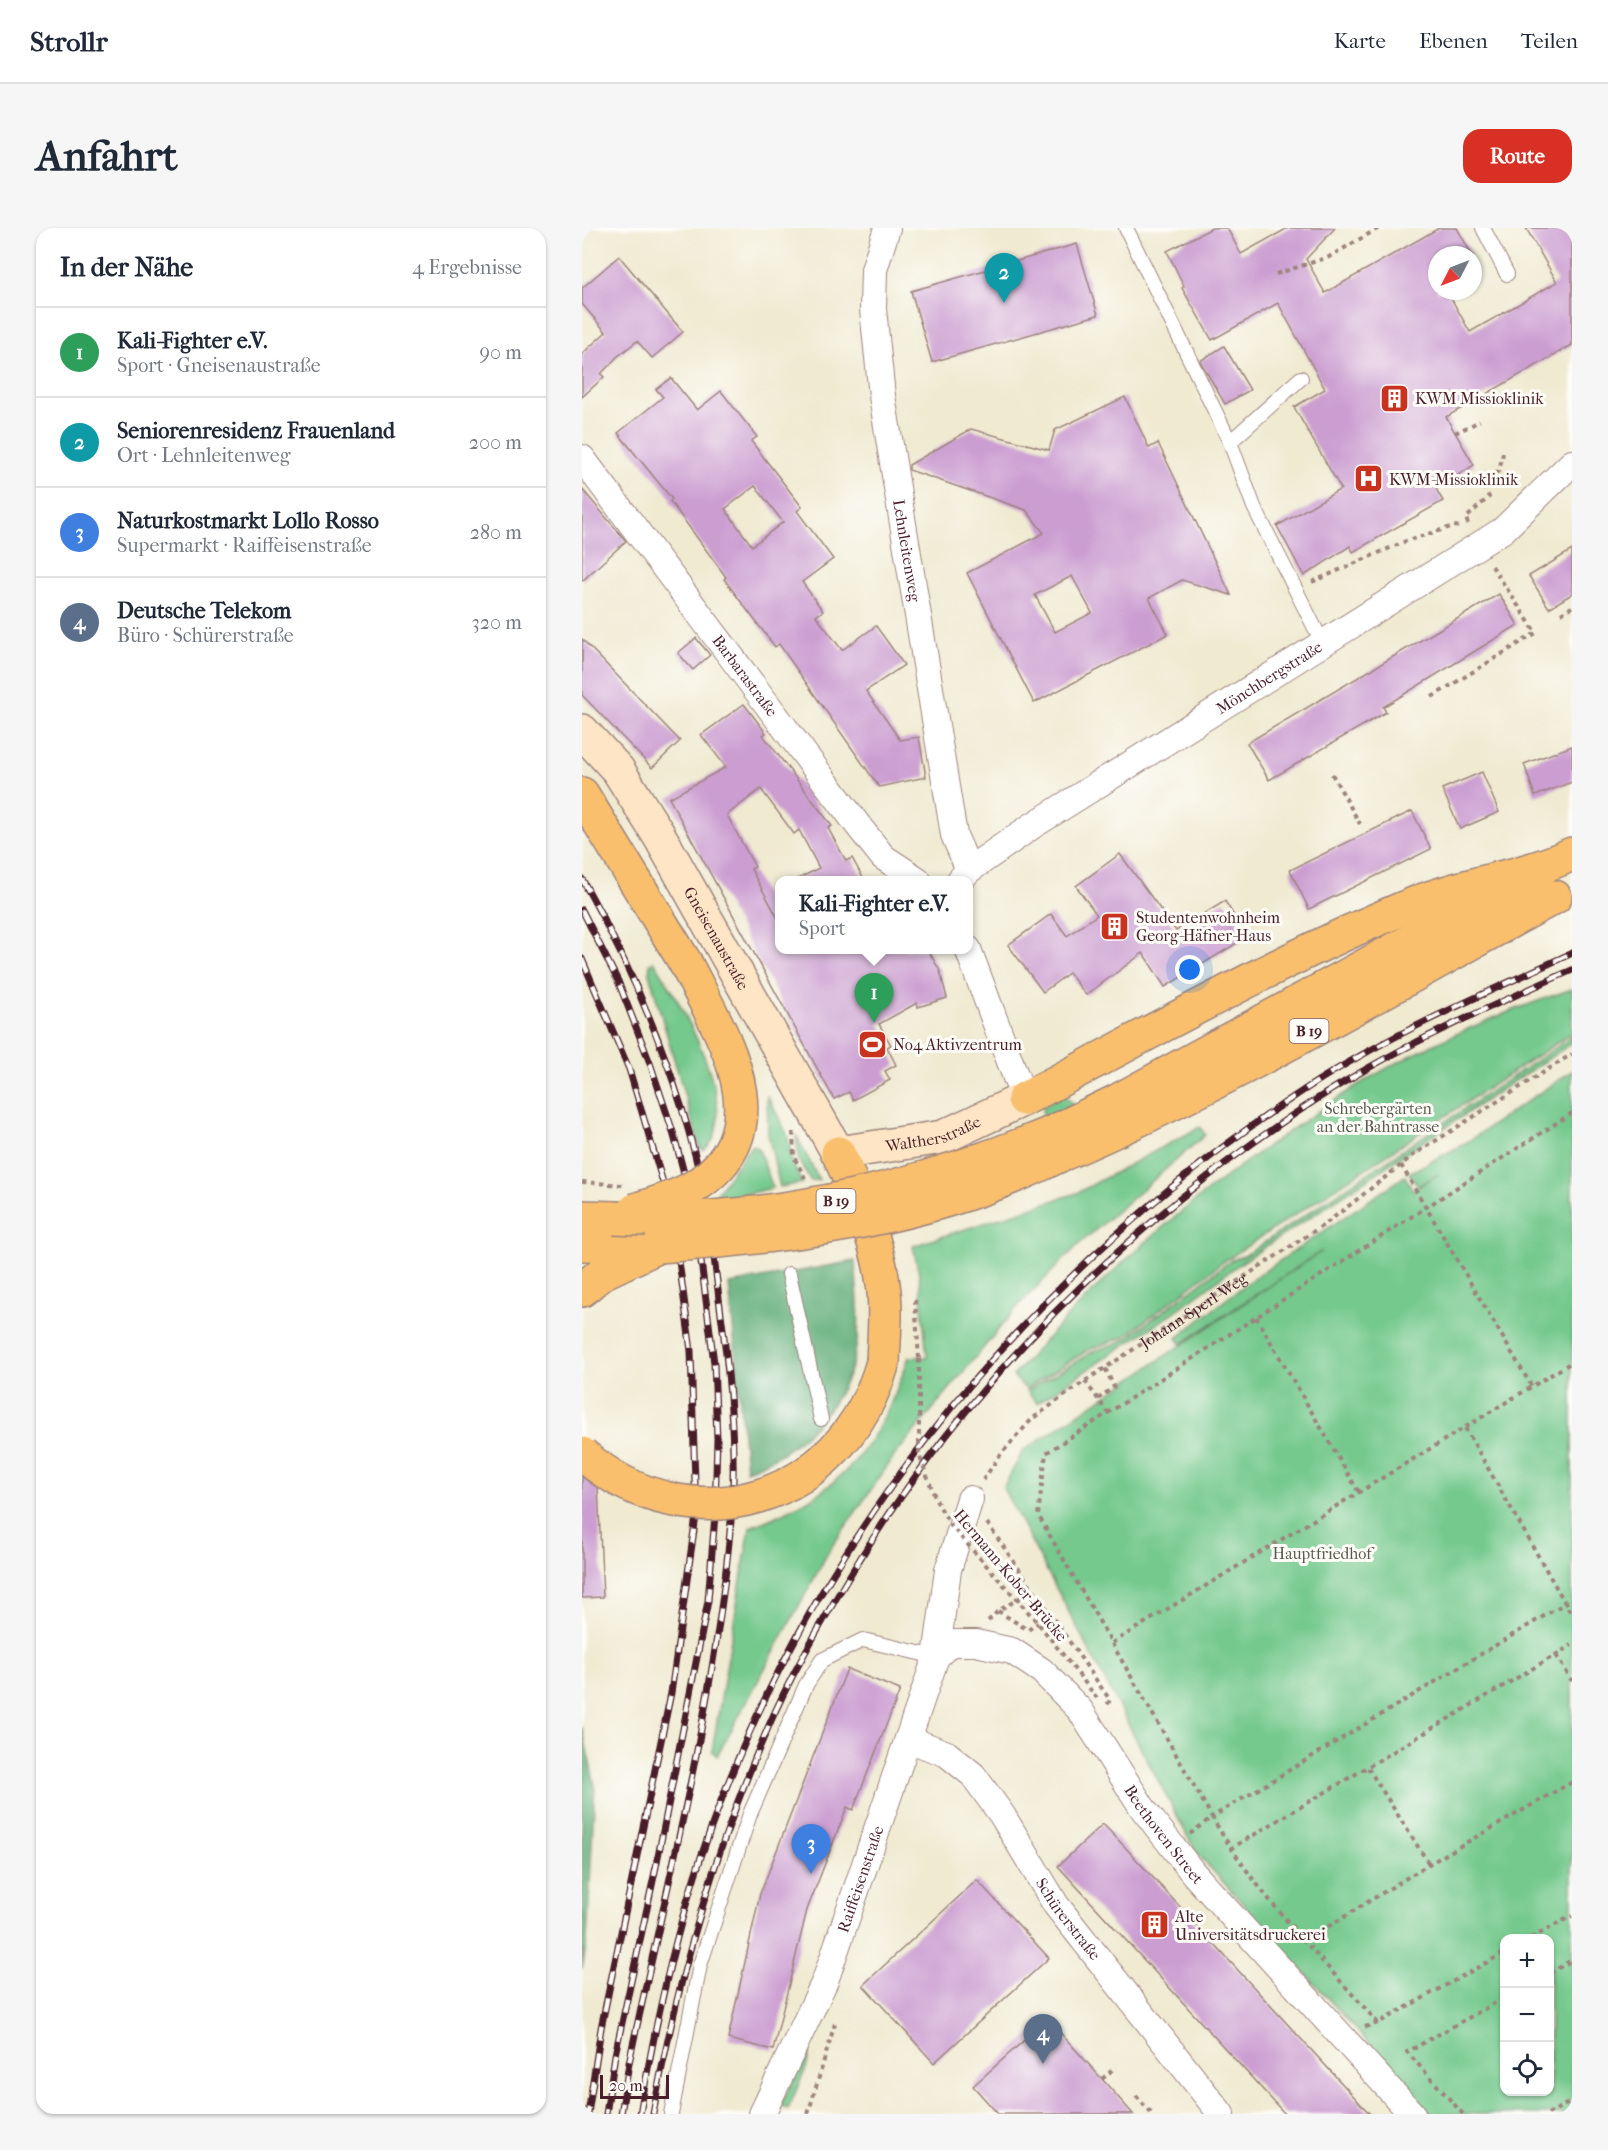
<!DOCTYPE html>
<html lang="de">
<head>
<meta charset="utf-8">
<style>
  :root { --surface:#fff; --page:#f6f6f7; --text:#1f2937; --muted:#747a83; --line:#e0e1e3; --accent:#d93025 }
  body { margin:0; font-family:"IM FELL French Canon",serif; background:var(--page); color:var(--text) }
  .controls { position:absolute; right:18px; bottom:18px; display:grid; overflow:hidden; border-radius:12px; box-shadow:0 2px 4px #0004 }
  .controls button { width:54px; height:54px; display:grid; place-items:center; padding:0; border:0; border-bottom:2px solid var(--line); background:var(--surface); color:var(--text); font:30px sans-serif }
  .compass { position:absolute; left:846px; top:18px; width:54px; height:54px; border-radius:50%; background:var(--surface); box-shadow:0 2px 4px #0004; rotate:228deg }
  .scale { position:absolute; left:18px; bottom:15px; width:69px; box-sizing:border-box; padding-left:6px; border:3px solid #4a1f2b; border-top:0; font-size:16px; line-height:21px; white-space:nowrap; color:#4a1f2b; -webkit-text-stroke:4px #fdfcf7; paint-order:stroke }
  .you { position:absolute; left:608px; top:742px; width:21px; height:21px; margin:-15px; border:4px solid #fff; border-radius:50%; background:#1a73e8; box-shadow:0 0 0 9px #1a73e833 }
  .badge { display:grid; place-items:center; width:39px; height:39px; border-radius:50%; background:var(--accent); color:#fff; font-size:20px; font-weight:700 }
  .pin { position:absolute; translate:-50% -50px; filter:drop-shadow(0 2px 3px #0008) }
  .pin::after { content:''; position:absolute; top:32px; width:21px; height:18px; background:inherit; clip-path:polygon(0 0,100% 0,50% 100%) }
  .popup { position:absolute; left:193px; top:648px; width:198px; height:78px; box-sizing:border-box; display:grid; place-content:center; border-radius:12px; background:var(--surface); filter:drop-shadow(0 2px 4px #0005); font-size:20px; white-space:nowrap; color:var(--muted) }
  .popup b { font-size:22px; color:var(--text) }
  .popup::after { content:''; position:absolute; left:50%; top:100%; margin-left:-12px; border:12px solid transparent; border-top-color:var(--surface) }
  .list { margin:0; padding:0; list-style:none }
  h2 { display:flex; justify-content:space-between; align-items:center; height:78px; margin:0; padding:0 24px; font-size:26px }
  h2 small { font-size:20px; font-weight:400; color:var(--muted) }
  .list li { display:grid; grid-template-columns:39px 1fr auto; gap:18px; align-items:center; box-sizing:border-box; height:90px; padding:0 24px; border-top:2px solid var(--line) }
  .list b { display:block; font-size:22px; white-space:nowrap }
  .list p { margin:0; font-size:20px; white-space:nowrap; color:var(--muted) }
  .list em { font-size:20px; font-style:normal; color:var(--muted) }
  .icon { flex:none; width:33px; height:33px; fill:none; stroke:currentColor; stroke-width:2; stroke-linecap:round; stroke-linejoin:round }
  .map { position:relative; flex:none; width:990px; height:1886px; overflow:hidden; border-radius:18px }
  header { display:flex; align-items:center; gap:36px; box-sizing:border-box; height:84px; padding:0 30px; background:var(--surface); border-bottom:2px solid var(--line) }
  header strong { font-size:28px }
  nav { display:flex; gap:33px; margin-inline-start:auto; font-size:21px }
  .intro { display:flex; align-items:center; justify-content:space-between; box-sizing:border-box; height:144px; padding:0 36px }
  h1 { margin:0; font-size:42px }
  .button { padding:15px 27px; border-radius:18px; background:var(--accent); color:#fff; font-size:21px; font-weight:700 }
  main { display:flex; gap:36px; padding:0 36px }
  aside { flex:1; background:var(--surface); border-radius:18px; box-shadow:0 2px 4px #0004 }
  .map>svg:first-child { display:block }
</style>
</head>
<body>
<header>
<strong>Strollr</strong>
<nav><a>Karte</a><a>Ebenen</a><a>Teilen</a></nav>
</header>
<div class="intro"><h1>Anfahrt</h1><a class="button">Route</a></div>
<main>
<aside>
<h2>In der Nähe<small>4 Ergebnisse</small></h2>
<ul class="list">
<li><span class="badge" style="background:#2e9e5b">1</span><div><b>Kali-Fighter e.V.</b><p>Sport · Gneisenaustraße</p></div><em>90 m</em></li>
<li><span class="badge" style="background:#0f9aa8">2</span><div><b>Seniorenresidenz Frauenland</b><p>Ort · Lehnleitenweg</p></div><em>200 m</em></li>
<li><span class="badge" style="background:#3f7fe0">3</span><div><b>Naturkostmarkt Lollo Rosso</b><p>Supermarkt · Raiffeisenstraße</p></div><em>280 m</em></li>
<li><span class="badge" style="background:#5c6f8a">4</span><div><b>Deutsche Telekom</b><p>Büro · Schürerstraße</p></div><em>320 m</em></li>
</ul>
</aside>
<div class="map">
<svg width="990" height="1886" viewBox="0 0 990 1886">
  <rect width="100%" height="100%" fill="#fdfcf7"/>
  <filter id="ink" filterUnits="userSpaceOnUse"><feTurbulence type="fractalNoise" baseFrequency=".0167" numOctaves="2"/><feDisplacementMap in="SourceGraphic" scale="12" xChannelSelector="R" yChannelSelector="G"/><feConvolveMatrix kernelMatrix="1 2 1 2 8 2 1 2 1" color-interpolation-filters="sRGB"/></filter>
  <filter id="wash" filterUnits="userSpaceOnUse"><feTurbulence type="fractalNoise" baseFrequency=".008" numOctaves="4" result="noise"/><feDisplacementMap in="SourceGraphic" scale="24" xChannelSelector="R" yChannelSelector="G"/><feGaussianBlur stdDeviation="1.35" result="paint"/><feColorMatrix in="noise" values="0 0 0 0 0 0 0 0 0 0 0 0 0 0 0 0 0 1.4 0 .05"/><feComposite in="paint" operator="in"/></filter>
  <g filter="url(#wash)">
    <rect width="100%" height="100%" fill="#f0ead1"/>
    <!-- green -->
    <g fill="#75c98d" stroke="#60745c" stroke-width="1.5" fill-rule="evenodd">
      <path d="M72,733C95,769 165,886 122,922L118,920L67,745L68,736Z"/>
      <path d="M990,761V805L641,1034L542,1109L506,1122L444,1161L431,1148C518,1047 614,964 727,890C748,876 769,860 791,848C854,812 922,784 990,761Z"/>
      <path d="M990,809V815L656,1037L587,1088L455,1175L445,1163L510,1124L541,1113L651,1031L662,1028Z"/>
      <path d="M990,843V1886H850L614,1624L421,1260L441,1223L740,1023L599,1116L595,1110L665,1055L823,948L831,962L856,946L836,958L827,945L882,916ZM922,1710H968V1864H922Z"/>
      <path d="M185,867L205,906L211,937L221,955L198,959L186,906Z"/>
      <path d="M481,867L492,876L461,892V878Z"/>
      <path d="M618,899L623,907L495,1018L435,1079L313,1227L248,1321L135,1528L130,1523L168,1299C262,1264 295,1222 327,1129H345L337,1046L331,1018L495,965Z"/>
      <path d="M214,907L237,952L229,953L217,933Z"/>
      <path d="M170,917L176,920L191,960L136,972L135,964Z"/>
      <path d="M228,1823L224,1840L206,1881L198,1877Z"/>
    </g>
    <!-- forest -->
    <g fill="#60ad78" stroke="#556652" stroke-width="1.5">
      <path d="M273,1033C275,1064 280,1095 273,1125C261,1178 215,1226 164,1242L147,1056Z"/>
      <path d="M0,1499L13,1557L5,1714L0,1741Z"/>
    </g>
    <g id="blocks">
      <!-- building -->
      <g fill="#cb9dd1" fill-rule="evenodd">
        <path d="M630,0H645L659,26L706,0H753L724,31L743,65L857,0H875L890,27H855V63H865L888,104L975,54L944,0H990V117L864,189L892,237L854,261L861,273L771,324L768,318L722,348L695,298L759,261L712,179L743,161L696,75L630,112L600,60L602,58L585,23Z"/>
        <path d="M495,16L516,87L350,134L329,63Z"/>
        <path d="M37,28L101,104L70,130L55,113L35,129L19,146L22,149L0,169V126L24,104L0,76V60Z"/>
        <path d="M642,118L668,162L643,176L618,133Z"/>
        <path d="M89,150L115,182L139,163L175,209L169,213L220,279L215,283L251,331L220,354L241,383L234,388L260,422L294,398L322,437L284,463L318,512L337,509L344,549L297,559L197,416L193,419L142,351L144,349L88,273L90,271L36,205L81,169L74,161ZM173,258L201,294L170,318L143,281Z"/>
        <path d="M543,169L567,220L576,215L649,367L600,352L567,370L586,406L452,475L385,345L462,305L444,282L327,242V237L389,201L467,222L473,202ZM490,348L510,385L473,404L453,367Z"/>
        <path d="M0,261L44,313L0,353Z"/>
        <path d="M990,322V366L967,380L947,348Z"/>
        <path d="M917,366L936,397L801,479L804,484L687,552L665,515Z"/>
        <path d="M114,410L128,427L111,442L96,425Z"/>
        <path d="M0,411L98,513L70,540L0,467Z"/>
        <path d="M162,476L184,505L181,507L250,598L246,600L264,633L270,630L282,652H214L237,640L217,602L212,606L179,561L145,587L173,639L169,641L198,694V722H346L358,743L365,770L336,779L335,775L297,796L309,817L305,819L314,837L303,843L308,852L271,872L267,864L252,871L87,570L144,539L119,507Z"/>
        <path d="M990,518V554L953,568L942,536Z"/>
        <path d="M900,544L917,584L878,601L860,561Z"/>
        <path d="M830,583L849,621L727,681L708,642Z"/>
        <path d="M538,626L594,703L643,673L665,709L583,759L561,725L504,767L487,745L461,764L426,717L469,686L485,708L515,687L494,658Z"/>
        <path d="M0,1249L16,1260L21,1369L0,1370Z"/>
        <path d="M265,1441L318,1462L271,1582L265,1579L225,1682L191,1822L146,1811L178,1666Z"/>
        <path d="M521,1596L542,1618L788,1886H703L476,1638Z"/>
        <path d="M395,1652L467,1730L352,1835L281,1757Z"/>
        <path d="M466,1791L520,1851L551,1886H416L391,1858Z"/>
      </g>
    </g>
  </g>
  <g filter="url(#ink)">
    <use href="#blocks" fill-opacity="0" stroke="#9d847e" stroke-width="1.5"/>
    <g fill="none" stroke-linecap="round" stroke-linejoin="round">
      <defs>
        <g id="lane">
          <path d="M544,0L648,214L672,279L741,416"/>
          <path d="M901,0L925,46"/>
          <path d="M648,214L719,150"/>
          <path d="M207,1046L239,1191"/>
          <path d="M89,1886L118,1737L168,1586L224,1457L240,1432L281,1412L354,1429"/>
        </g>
        <g id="street">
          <path id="s2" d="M305,0L292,42L291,81L300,168L372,607L387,642"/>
          <path id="s3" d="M0,230L278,600L301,629L336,652"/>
          <path id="s4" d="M378,652L387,642L450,598L921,302L990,235"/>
          <path d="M386,721L442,871"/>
          <path d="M354,1429L366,1342L388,1271"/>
          <path id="s5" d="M326,1511L365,1526L391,1547L420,1587L474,1677L639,1886"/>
          <path id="s6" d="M180,1886L243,1753L354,1429L368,1415H394L430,1423L460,1443L498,1482L562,1582L612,1646L830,1886"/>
        </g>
        <g id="secondary">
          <path id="s7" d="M0,503L36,542L78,609L256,925L361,909L442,871"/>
        </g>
        <path id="primary" d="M442,871C571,804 699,730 834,675C885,654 940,650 990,626"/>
        <g id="highway">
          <path d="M0,566L103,734"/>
          <path d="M467,906L533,874L960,641"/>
          <path d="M256,925C275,966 295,1010 301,1056C305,1081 302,1108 301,1134"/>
          <path d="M476,928C648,855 809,758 973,669"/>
          <path d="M0,989L32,990"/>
          <path d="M0,1016L69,1018"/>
          <path d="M0,1062L20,1045L77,1018"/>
        </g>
      </defs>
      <!-- lane casing -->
      <use href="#lane" stroke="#9d847e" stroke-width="16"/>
      <!-- street casing -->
      <use href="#street" stroke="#9d847e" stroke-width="28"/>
      <!-- secondary casing -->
      <use href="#secondary" stroke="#9d847e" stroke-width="36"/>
      <!-- primary casing -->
      <use href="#primary" stroke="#9d847e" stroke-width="36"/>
      <!-- highway casing -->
      <use href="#highway" stroke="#9d847e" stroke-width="36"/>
      <!-- path -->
      <g stroke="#9d847e" stroke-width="4" stroke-dasharray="4.5 4.5" stroke-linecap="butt">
        <path d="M694,46L747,29L797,0"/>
        <path d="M873,205L898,193"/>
        <path d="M886,296L884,290L907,269L899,254L917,243L921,225"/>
        <path d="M730,354L824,313L872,298L879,299"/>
        <path d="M979,386L990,379"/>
        <path d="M850,469L954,405L910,338"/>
        <path d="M750,546L778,596"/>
        <path d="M990,885L464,1225L456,1287L630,1589L990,1371"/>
        <path d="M211,904L212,929L223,950"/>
        <path d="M819,937L950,1159"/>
        <path d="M333,1072L337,1131"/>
        <path d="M674,1089L776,1263"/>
        <path d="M503,1153L526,1185"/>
        <path d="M516,1171L532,1159L523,1140"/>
        <path d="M883,1200L990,1387"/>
        <path id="s1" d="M401,1252L419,1226L450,1191L503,1153L746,994L833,926L990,826"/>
        <path d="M405,1295L528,1472L524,1479"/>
        <path d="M416,1383L446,1402L456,1395"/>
        <path d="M406,1393L416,1383L451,1362"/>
        <path d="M530,1415L990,1134"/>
        <path d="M974,1427L990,1453"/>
        <path d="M786,1540L847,1636"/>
        <path d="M608,1606L630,1589C673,1665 738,1729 796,1795L922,1725"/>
        <path d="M648,1621L990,1417"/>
        <path d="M949,1710L990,1688"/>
        <path d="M723,1713L847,1636L990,1554"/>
        <path d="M968,1745L990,1732"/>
        <path d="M783,1799L796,1795"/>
        <path d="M520,1851L530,1842"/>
        <path d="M554,1868L570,1886"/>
        <path d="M226,1886L254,1792"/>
        <path d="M881,1886L825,1824L922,1770"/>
        <path d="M966,1886L990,1873"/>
      </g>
      <!-- lane -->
      <use href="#lane" stroke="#fff" stroke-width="14"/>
      <!-- street -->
      <use href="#street" stroke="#fff" stroke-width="26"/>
      <!-- secondary -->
      <use href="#secondary" stroke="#fde5c5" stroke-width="33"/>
      <!-- primary -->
      <use href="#primary" stroke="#f9bf6d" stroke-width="33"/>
      <!-- highway -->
      <use href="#highway" stroke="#f9bf6d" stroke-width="33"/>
      <defs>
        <g id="rail">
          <path d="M0,651C56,751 102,863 124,976C131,1012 134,1049 139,1086C148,1152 155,1227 149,1293C133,1476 85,1656 47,1835L39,1886"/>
          <path d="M0,682L36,753L68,835L91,904L113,986L132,1135L135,1210L133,1287L126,1373L74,1639L33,1827L24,1886"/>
          <path d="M0,731L47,841L91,988L109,1123L114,1288L89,1465L19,1800L6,1886"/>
          <path d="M58,1886C71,1808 87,1732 110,1657C211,1329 440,1047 725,860C808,806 900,767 990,725"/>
          <path d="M71,1886C95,1754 131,1625 185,1502C207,1450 236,1401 265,1352C382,1157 544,995 735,871C815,819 903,781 990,742"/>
        </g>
      </defs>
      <!-- rail casing -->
      <use href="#rail" stroke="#4a1f2b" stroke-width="7"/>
      <!-- rail -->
      <use href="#rail" stroke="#fdfcf7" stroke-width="4.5" stroke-dasharray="14" stroke-linecap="butt"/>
      <defs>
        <g id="highway-bridge">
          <path d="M53,982C73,975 95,970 113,958C204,899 137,803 103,734"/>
          <path d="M32,990C183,997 328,963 467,906"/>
          <path d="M77,1018C213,1008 353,991 476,928"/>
          <path d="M0,1226C110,1321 262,1273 301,1134"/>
        </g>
      </defs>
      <!-- highway-bridge casing -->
      <use href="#highway-bridge" stroke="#9d847e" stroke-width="36" stroke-linecap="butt"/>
      <!-- path-bridge -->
      <g stroke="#9d847e" stroke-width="4" stroke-dasharray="4.5 4.5" stroke-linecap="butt">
        <path d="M0,954L41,957"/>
        <path d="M337,1131V1227L355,1274L369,1298L456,1395L515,1470"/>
      </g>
      <!-- highway-bridge -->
      <use href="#highway-bridge" stroke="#f9bf6d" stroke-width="33"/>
    </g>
  </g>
  <!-- icons -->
  <defs>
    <symbol id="building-square" viewBox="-11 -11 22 22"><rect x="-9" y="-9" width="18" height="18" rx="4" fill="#c8321e" stroke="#fdfcf7"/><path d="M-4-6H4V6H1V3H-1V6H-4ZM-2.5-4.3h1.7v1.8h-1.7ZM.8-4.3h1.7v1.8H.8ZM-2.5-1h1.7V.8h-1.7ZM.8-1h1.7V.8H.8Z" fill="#fff"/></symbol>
    <symbol id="hospital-square" viewBox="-11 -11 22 22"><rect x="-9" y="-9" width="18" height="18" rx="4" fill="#c8321e" stroke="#fdfcf7"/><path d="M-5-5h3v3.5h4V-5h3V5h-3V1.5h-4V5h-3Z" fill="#fff"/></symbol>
    <symbol id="stadium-square" viewBox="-11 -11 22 22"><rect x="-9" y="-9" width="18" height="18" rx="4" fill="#c8321e" stroke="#fdfcf7"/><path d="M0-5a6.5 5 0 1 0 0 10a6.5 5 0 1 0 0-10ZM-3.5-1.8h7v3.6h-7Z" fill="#fff"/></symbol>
  </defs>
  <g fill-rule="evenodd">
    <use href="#building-square" x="796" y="154" width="33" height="33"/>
    <use href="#hospital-square" x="770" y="234" width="33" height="33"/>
    <use href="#building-square" x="516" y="682" width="33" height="33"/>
    <use href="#stadium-square" x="274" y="800" width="33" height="33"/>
    <use href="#building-square" x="556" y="1680" width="33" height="33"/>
  </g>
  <g text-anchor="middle" stroke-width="6" stroke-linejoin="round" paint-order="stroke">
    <!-- shield labels -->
    <g fill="#fdfcf7" stroke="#806168" stroke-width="1.5">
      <rect x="707.5" y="791" width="39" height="24" rx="4.5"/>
      <rect x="234.5" y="961" width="39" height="24" rx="4.5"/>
    </g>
    <g font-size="15" font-weight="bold" fill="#4a1f2b">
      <text x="727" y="808">B 19</text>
      <text x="254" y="978">B 19</text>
    </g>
    <!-- poi labels -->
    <g font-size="16" fill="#4a1f2b" stroke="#fdfcf7" text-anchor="start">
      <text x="833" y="176">KWM Missioklinik</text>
      <text x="807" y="257">KWM-Missioklinik</text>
      <text x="554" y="695">Studentenwohnheim<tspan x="554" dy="18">Georg-Häfner-Haus</tspan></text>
      <text x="311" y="822">No4 Aktivzentrum</text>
      <text x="593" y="1694">Alte<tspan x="593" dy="18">Universitätsdruckerei</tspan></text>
    </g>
    <!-- street labels -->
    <g font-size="16" fill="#4a1f2b" stroke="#fdfcf7">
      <text dy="6" stroke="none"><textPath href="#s2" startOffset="327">Lehnleitenweg</textPath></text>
      <text dy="6" stroke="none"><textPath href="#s3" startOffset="272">Barbarastraße</textPath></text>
      <text dy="6" stroke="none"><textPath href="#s4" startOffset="370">Mönchbergstraße</textPath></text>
      <text dy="6" stroke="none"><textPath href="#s7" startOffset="248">Gneisenaustraße</textPath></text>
      <text dy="6" stroke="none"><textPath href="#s7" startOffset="592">Waltherstraße</textPath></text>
      <text dy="6" stroke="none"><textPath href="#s1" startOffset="273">Johann-Sperl-Weg</textPath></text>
      <text transform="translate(429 1347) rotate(50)" y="6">Hermann-Kober-Brücke</text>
      <text dy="6" stroke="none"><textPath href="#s6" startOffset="813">Beethoven Street</textPath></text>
      <text dy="6" stroke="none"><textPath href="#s6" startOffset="255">Raiffeisenstraße</textPath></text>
      <text dy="6" stroke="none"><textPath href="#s5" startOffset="248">Schürerstraße</textPath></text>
    </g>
    <!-- park labels -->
    <g font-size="16" fill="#595a4d" stroke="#fdfcf7">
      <text x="796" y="886">Schrebergärten<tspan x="796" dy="18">an der Bahntrasse</tspan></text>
      <text x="740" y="1331">Hauptfriedhof</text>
    </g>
  </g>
</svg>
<div class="controls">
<button>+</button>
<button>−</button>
<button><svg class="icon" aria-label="locate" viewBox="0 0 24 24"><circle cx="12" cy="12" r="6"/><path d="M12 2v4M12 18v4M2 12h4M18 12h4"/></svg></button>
</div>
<svg class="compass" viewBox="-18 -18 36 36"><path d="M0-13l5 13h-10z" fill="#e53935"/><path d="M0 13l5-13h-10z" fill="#747a83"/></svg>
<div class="scale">20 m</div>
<div class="you"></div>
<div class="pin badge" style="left:292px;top:795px;background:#2e9e5b">1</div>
<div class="popup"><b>Kali-Fighter e.V.</b>Sport</div>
<div class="pin badge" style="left:422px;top:75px;background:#0f9aa8">2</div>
<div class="pin badge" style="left:229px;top:1646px;background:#3f7fe0">3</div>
<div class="pin badge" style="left:461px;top:1836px;background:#5c6f8a">4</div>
</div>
</main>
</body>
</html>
